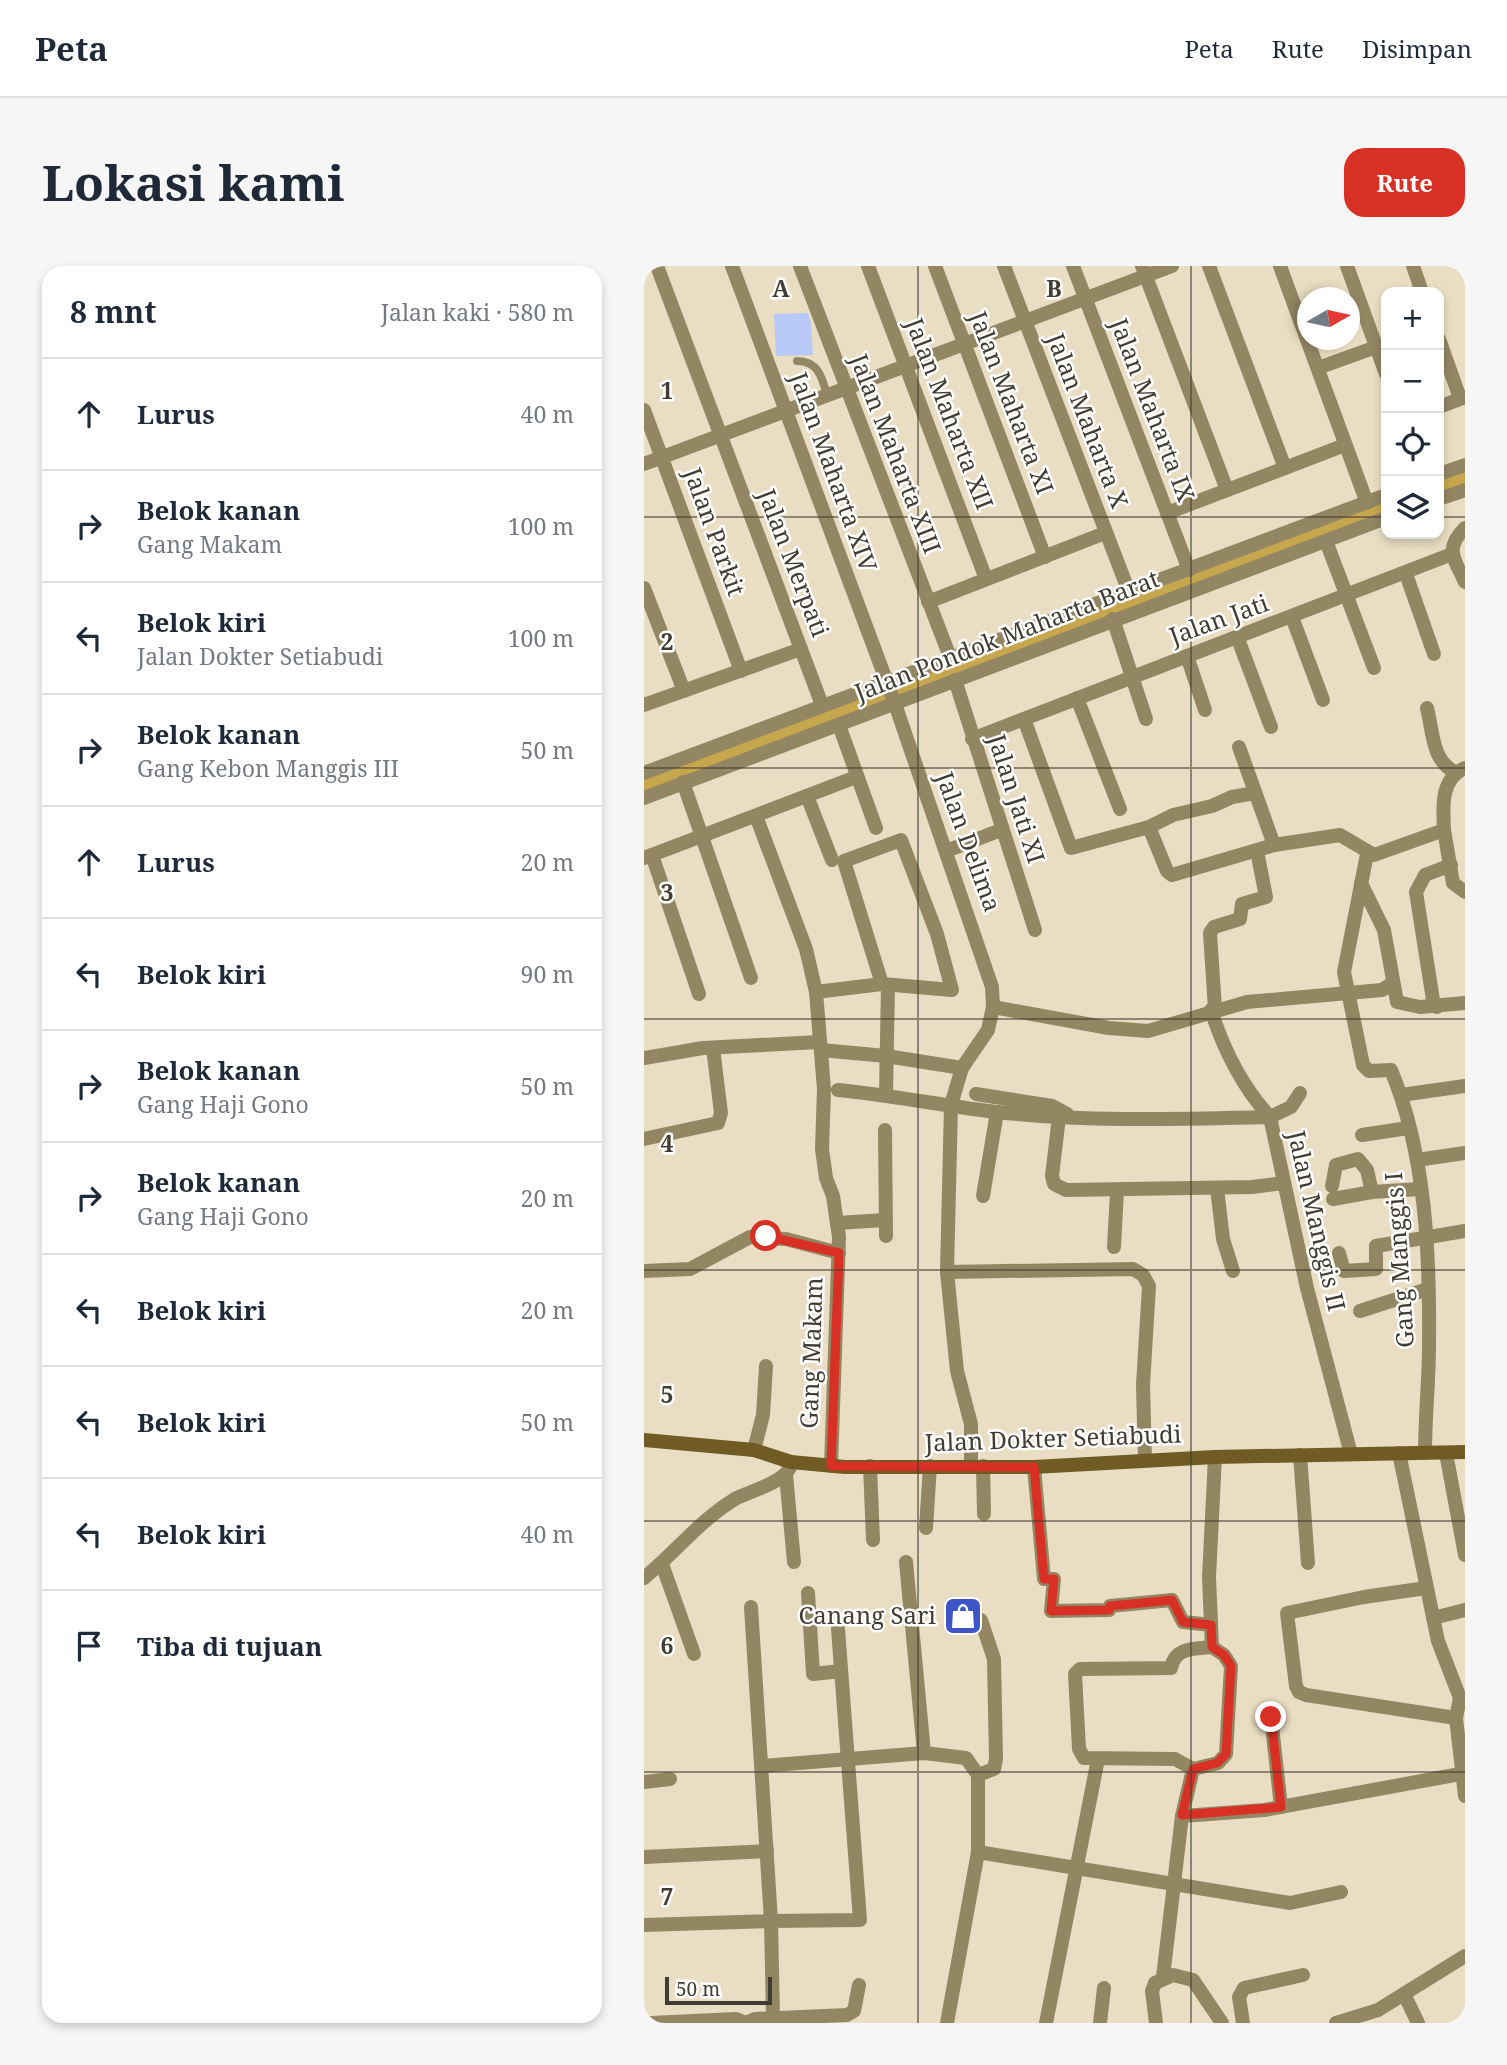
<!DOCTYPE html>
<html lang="id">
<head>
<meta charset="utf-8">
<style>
  :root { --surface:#fff; --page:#f6f6f7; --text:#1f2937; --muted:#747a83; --line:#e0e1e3; --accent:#d93025 }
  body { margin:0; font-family:"Noto Serif",serif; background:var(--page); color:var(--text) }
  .controls { position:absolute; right:21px; top:21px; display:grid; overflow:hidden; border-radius:14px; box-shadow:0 4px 10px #0003 }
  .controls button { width:63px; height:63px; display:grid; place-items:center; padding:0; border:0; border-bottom:2px solid var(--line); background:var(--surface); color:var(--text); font:35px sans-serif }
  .compass { position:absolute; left:653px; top:21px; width:63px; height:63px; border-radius:50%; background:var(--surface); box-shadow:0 4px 10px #0003; rotate:81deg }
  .scale { position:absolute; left:21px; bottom:18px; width:107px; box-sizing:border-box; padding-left:7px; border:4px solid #413d32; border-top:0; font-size:19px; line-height:24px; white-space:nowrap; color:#413d32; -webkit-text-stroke:5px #fff; paint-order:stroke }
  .stop { position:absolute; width:21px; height:21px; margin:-16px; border:5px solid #d93025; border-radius:50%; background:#fff }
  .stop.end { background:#d93025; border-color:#fff; box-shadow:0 2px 7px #0008 }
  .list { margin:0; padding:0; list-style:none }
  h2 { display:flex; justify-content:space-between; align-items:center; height:91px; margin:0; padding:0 28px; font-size:30px }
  h2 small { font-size:23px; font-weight:400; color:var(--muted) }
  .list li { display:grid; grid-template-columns:46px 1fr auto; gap:21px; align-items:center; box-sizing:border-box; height:112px; padding:0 28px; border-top:2px solid var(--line) }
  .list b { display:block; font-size:26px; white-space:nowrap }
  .list p { margin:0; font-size:23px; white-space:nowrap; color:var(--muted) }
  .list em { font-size:23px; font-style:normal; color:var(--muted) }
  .icon { flex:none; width:38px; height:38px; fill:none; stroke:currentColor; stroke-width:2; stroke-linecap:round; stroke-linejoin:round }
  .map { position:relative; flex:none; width:821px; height:1757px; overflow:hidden; border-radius:21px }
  header { display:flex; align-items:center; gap:42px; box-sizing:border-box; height:98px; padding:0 35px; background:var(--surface); border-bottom:2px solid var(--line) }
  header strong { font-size:33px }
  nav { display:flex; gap:38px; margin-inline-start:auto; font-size:24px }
  .intro { display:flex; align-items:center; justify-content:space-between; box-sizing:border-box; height:168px; padding:0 42px }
  h1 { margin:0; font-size:49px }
  .button { padding:18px 32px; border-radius:21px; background:var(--accent); color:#fff; font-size:24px; font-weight:700 }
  main { display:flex; gap:42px; padding:0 42px }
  aside { flex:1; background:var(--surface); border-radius:21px; box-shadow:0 4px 10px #0003 }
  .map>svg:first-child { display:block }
</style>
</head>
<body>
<header>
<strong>Peta</strong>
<nav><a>Peta</a><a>Rute</a><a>Disimpan</a></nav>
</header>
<div class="intro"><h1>Lokasi kami</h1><a class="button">Rute</a></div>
<main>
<aside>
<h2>8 mnt<small>Jalan kaki · 580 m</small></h2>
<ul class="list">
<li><svg class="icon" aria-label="ahead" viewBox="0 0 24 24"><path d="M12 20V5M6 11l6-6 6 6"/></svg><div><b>Lurus</b></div><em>40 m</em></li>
<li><svg class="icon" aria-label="right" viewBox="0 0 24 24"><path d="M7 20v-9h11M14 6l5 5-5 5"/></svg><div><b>Belok kanan</b><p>Gang Makam</p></div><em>100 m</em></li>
<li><svg class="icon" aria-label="left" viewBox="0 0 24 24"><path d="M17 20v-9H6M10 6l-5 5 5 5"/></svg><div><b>Belok kiri</b><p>Jalan Dokter Setiabudi</p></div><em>100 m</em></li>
<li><svg class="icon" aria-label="right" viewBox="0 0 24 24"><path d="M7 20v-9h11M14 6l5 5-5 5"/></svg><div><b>Belok kanan</b><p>Gang Kebon Manggis III</p></div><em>50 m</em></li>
<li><svg class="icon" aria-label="ahead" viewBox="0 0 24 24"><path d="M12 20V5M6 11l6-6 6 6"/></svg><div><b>Lurus</b></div><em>20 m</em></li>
<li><svg class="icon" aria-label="left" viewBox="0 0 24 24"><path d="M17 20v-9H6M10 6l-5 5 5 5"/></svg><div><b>Belok kiri</b></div><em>90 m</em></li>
<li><svg class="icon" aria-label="right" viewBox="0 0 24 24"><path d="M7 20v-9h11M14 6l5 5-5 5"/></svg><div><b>Belok kanan</b><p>Gang Haji Gono</p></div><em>50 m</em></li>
<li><svg class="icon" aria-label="right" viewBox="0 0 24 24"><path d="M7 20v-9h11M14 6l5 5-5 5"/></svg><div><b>Belok kanan</b><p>Gang Haji Gono</p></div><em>20 m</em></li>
<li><svg class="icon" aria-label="left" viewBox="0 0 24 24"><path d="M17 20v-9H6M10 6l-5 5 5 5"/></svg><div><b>Belok kiri</b></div><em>20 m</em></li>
<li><svg class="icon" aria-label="left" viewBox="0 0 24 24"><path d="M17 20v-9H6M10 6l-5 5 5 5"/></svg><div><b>Belok kiri</b></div><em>50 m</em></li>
<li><svg class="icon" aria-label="left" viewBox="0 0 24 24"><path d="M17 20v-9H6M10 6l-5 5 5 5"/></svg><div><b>Belok kiri</b></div><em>40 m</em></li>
<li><svg class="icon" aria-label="arrive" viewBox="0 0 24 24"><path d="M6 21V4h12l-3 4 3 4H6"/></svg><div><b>Tiba di tujuan</b></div></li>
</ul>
</aside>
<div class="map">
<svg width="821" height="1757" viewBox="0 0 821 1757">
  <rect width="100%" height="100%" fill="#e9dec3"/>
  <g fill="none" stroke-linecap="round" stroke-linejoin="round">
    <!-- river -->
    <g stroke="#c7a74e" stroke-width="26">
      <path d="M795,220L821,210"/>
      <path d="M0,518L742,239"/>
    </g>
  </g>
  <!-- building -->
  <path fill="#b8c8f7" d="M164,47L167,57L169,89L132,90L130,48Z"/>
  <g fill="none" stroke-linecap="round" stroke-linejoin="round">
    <!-- lane -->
    <path stroke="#938663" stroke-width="8" d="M153,95C174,95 178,111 183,129"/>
    <!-- street -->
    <g stroke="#938663" stroke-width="14">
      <path d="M13,0L178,439"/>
      <path d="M88,0L251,438L348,721L349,741L344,764L318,802L307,839L303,1006L313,1105L327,1158V1200"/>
      <path d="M156,0L306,391"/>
      <path d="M224,0L342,313"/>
      <path d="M291,0L401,291"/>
      <path d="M360,0L485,326"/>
      <path d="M429,0L545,304"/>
      <path d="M498,0L583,224"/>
      <path d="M565,0L641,202"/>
      <path d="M636,0L723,237"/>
      <path d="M703,0L742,108"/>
      <path d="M769,0L778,26"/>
      <path d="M795,73L816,132"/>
      <path d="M674,102L732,81"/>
      <path d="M795,141L821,131"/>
      <path d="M0,144L97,405"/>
      <path d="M0,198L528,0"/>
      <path d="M795,208L821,199"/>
      <path d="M795,233L821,224"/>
      <path d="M523,247L701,179"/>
      <path d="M821,262C800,283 810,292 821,316"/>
      <path d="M682,275L730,402"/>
      <path d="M762,308L790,388"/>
      <path d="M0,322L40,425"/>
      <path d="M284,336L461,267"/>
      <path d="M648,351L679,434"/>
      <path d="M469,353L502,453"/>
      <path d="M594,373L627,461"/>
      <path d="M543,390L561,444"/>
      <path d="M311,414L391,664"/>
      <path d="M433,432L476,543"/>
      <path d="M0,439L157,383"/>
      <path d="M783,442C789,466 788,495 811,506"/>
      <path d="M380,453L427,582L505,561L529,549L568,540L588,531L611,527"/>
      <path d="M195,459L232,562"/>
      <path d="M328,473L808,288"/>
      <path d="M595,481L630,579"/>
      <path d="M0,507L742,229"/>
      <path d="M39,516L107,712"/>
      <path d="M163,530L188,594"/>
      <path d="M0,532L742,252"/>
      <path d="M112,550L162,683L172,726L180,823L178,883L182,912L189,930L195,971L187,1200"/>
      <path d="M505,561L523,605L528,609L630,579L696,569L730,589L800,564C799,541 796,513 821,502"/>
      <path d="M800,564L809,617L821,626"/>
      <path d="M302,585L357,564"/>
      <path d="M723,588L700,706L719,799L725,805L747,804C782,888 786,989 785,1079C785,1115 781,1151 781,1187"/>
      <path d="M8,589L55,728"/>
      <path d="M0,592L212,511"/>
      <path d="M717,617L740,664L753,736L776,741L821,737"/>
      <path d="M172,726L238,718L308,724L293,668L257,574L200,595L238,718"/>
      <path d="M349,741L465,762L504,765L603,736L738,724L749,717"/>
      <path d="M793,741L789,734L772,626L781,609L807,599"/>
      <path d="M571,743L566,667L570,661L596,653L598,638L622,631L613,585"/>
      <path d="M567,744C579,782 599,822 626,851L663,1022L707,1188"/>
      <path d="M177,784L242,790L318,802"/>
      <path d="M0,792L59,782L176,776"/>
      <path d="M194,824C247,829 299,840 353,846C443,856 535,853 626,851L647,841L656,827"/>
      <path d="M242,828L244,719"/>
      <path d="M332,828L408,840L423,848"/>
      <path d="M757,829L821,820"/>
      <path d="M415,851L408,910L410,918L422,924L608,921L640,917"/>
      <path d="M241,864L242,970"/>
      <path d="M718,869L764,862"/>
      <path d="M0,873L74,857L77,847L69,782"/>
      <path d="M773,894L821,887"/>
      <path d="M688,920L692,899L714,893L723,904L728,926L776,923"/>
      <path d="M573,922L579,973L589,1005"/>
      <path d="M339,930L353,846"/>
      <path d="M689,933L728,926"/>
      <path d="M193,957L241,954"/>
      <path d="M470,981L473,925"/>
      <path d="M695,987L700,1005L732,1003V980L821,965"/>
      <path d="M0,1005L46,1003L106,971L142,973L195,987"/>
      <path d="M303,1006L489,1003L499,1009L505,1020L499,1119L501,1194"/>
      <path d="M716,1045L784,1023"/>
      <path d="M110,1184L119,1149L122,1100"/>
      <path d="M755,1187L794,1375L816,1432L812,1452L821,1530"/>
      <path d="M802,1187L821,1289"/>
      <path d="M656,1189L664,1297"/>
      <path d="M226,1200L229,1274"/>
      <path d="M339,1200L340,1248"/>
      <path d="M390,1201L400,1313H410L407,1345L465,1344L466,1340L528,1334L539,1356L567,1359"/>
      <path d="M142,1209L150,1296"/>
      <path d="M282,1262L286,1200"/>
      <path d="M262,1296L280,1487"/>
      <path d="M18,1298L50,1388"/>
      <path d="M0,1312C31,1287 56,1254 91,1233C106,1225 147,1215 147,1196"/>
      <path d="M782,1322L720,1331L643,1347L652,1420L655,1426L662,1429L812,1452"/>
      <path d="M164,1327L169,1408L197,1405"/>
      <path d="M789,1352L821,1344"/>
      <path d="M568,1381L565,1311L571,1191"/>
      <path d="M627,1451L637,1541"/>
      <path d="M117,1500L280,1487L322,1492L334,1509V1586L303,1757"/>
      <path d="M549,1503L574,1497L582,1488L587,1400L580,1389L568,1381"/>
      <path d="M334,1509L350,1503L352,1493L350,1393L337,1354"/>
      <path d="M0,1516L26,1513"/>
      <path d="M538,1550L620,1544L816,1508"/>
      <path d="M334,1586L646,1637L697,1626"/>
      <path d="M0,1591L123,1585"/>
      <path d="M0,1659L127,1655L107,1341"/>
      <path d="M519,1711L538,1550L549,1503L531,1493L440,1492L435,1483L431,1408L436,1403L527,1402C531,1381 549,1383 568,1381"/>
      <path d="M760,1728L774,1757"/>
      <path d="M129,1752L127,1655L216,1654L194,1363"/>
      <path d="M7,1757L92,1753L102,1757L111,1753L203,1749L210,1745L215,1719"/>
      <path d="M402,1757L454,1493"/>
      <path d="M456,1757L460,1722"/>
      <path d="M512,1757L508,1725L511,1717L529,1709L549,1714L578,1757"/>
      <path d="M599,1757L595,1731L600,1722L659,1709"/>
      <path d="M692,1757L734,1744L821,1690"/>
    </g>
    <!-- secondary -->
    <path stroke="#6f5b23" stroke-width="14" d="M0,1174L110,1184L147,1196L201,1201H390L571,1191L821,1186"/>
  </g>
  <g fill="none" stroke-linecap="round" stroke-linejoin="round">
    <!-- route -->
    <path stroke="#d93025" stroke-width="9" d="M122,970L195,987L187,1200L390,1201L400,1313H410L407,1345L465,1344L466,1340L528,1334L539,1356L567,1359L568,1381L580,1389L587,1400L582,1488L573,1497L549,1503L538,1549L637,1541L627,1451"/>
  </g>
  <!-- grid -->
  <path fill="none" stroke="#413d32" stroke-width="2" stroke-opacity="0.55" d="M274,0V1757M547,0V1757M0,251H742M795,251H821M0,502H821M0,753H821M0,1004H821M0,1255H821M0,1506H821"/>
  <!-- icons -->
  <defs>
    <symbol id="shop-square" viewBox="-11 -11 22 22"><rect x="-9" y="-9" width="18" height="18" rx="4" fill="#3d55c7" stroke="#fff"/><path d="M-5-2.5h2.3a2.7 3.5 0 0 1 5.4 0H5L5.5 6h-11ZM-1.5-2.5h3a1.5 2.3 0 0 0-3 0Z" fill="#fff"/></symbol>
  </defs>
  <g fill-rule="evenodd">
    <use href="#shop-square" x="297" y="1328" width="44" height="44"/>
  </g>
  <g text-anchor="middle" stroke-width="5" stroke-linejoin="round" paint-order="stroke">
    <!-- street labels -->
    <g font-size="24" fill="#413d32" stroke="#fff">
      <text transform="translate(367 137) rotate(69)" y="8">Jalan Maharta XI</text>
      <text transform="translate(508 144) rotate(69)" y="8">Jalan Maharta IX</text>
      <text transform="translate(305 148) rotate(69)" y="8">Jalan Maharta XII</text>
      <text transform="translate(443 155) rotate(69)" y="8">Jalan Maharta X</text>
      <text transform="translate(251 188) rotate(69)" y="8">Jalan Maharta XIII</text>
      <text transform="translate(189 206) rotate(70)" y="8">Jalan Maharta XIV</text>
      <text transform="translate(70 266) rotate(70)" y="8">Jalan Parkit</text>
      <text transform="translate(149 297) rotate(69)" y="8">Jalan Merpati</text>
      <text transform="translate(575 354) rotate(-20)" y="8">Jalan Jati</text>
      <text transform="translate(363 370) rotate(-21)" y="8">Jalan Pondok Maharta Barat</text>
      <text transform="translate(372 533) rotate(72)" y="8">Jalan Jati XI</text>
      <text transform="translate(324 576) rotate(70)" y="8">Jalan Delima</text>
      <text transform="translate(672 955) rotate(77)" y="8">Jalan Manggis II</text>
      <text transform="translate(756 994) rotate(-94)" y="8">Gang Manggis I</text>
      <text transform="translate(168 1087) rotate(-88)" y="8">Gang Makam</text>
      <text transform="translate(409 1173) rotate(-2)" y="8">Jalan Dokter Setiabudi</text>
    </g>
    <!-- poi labels -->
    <g font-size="24" fill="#413d32" stroke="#fff" text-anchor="end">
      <text x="292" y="1358">Canang Sari</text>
    </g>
  </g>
  <g font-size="23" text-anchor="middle" font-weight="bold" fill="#413d32" stroke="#fff" stroke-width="5" stroke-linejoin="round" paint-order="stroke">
    <text x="137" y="31">A</text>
    <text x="410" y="31">B</text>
    <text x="23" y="133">1</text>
    <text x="23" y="384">2</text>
    <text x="23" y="635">3</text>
    <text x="23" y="886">4</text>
    <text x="23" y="1137">5</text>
    <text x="23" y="1388">6</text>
    <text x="23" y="1639">7</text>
  </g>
</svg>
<div class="controls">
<button>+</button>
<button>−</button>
<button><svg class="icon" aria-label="locate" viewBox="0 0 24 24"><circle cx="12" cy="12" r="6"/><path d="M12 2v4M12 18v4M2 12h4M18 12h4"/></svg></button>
<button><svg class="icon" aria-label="layers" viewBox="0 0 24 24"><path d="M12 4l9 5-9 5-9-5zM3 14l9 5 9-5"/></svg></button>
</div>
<svg class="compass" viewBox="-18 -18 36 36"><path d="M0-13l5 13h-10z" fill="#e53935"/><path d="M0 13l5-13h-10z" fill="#747a83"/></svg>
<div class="scale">50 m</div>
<div class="stop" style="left:122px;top:970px"></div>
<div class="stop end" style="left:627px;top:1451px"></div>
</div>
</main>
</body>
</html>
